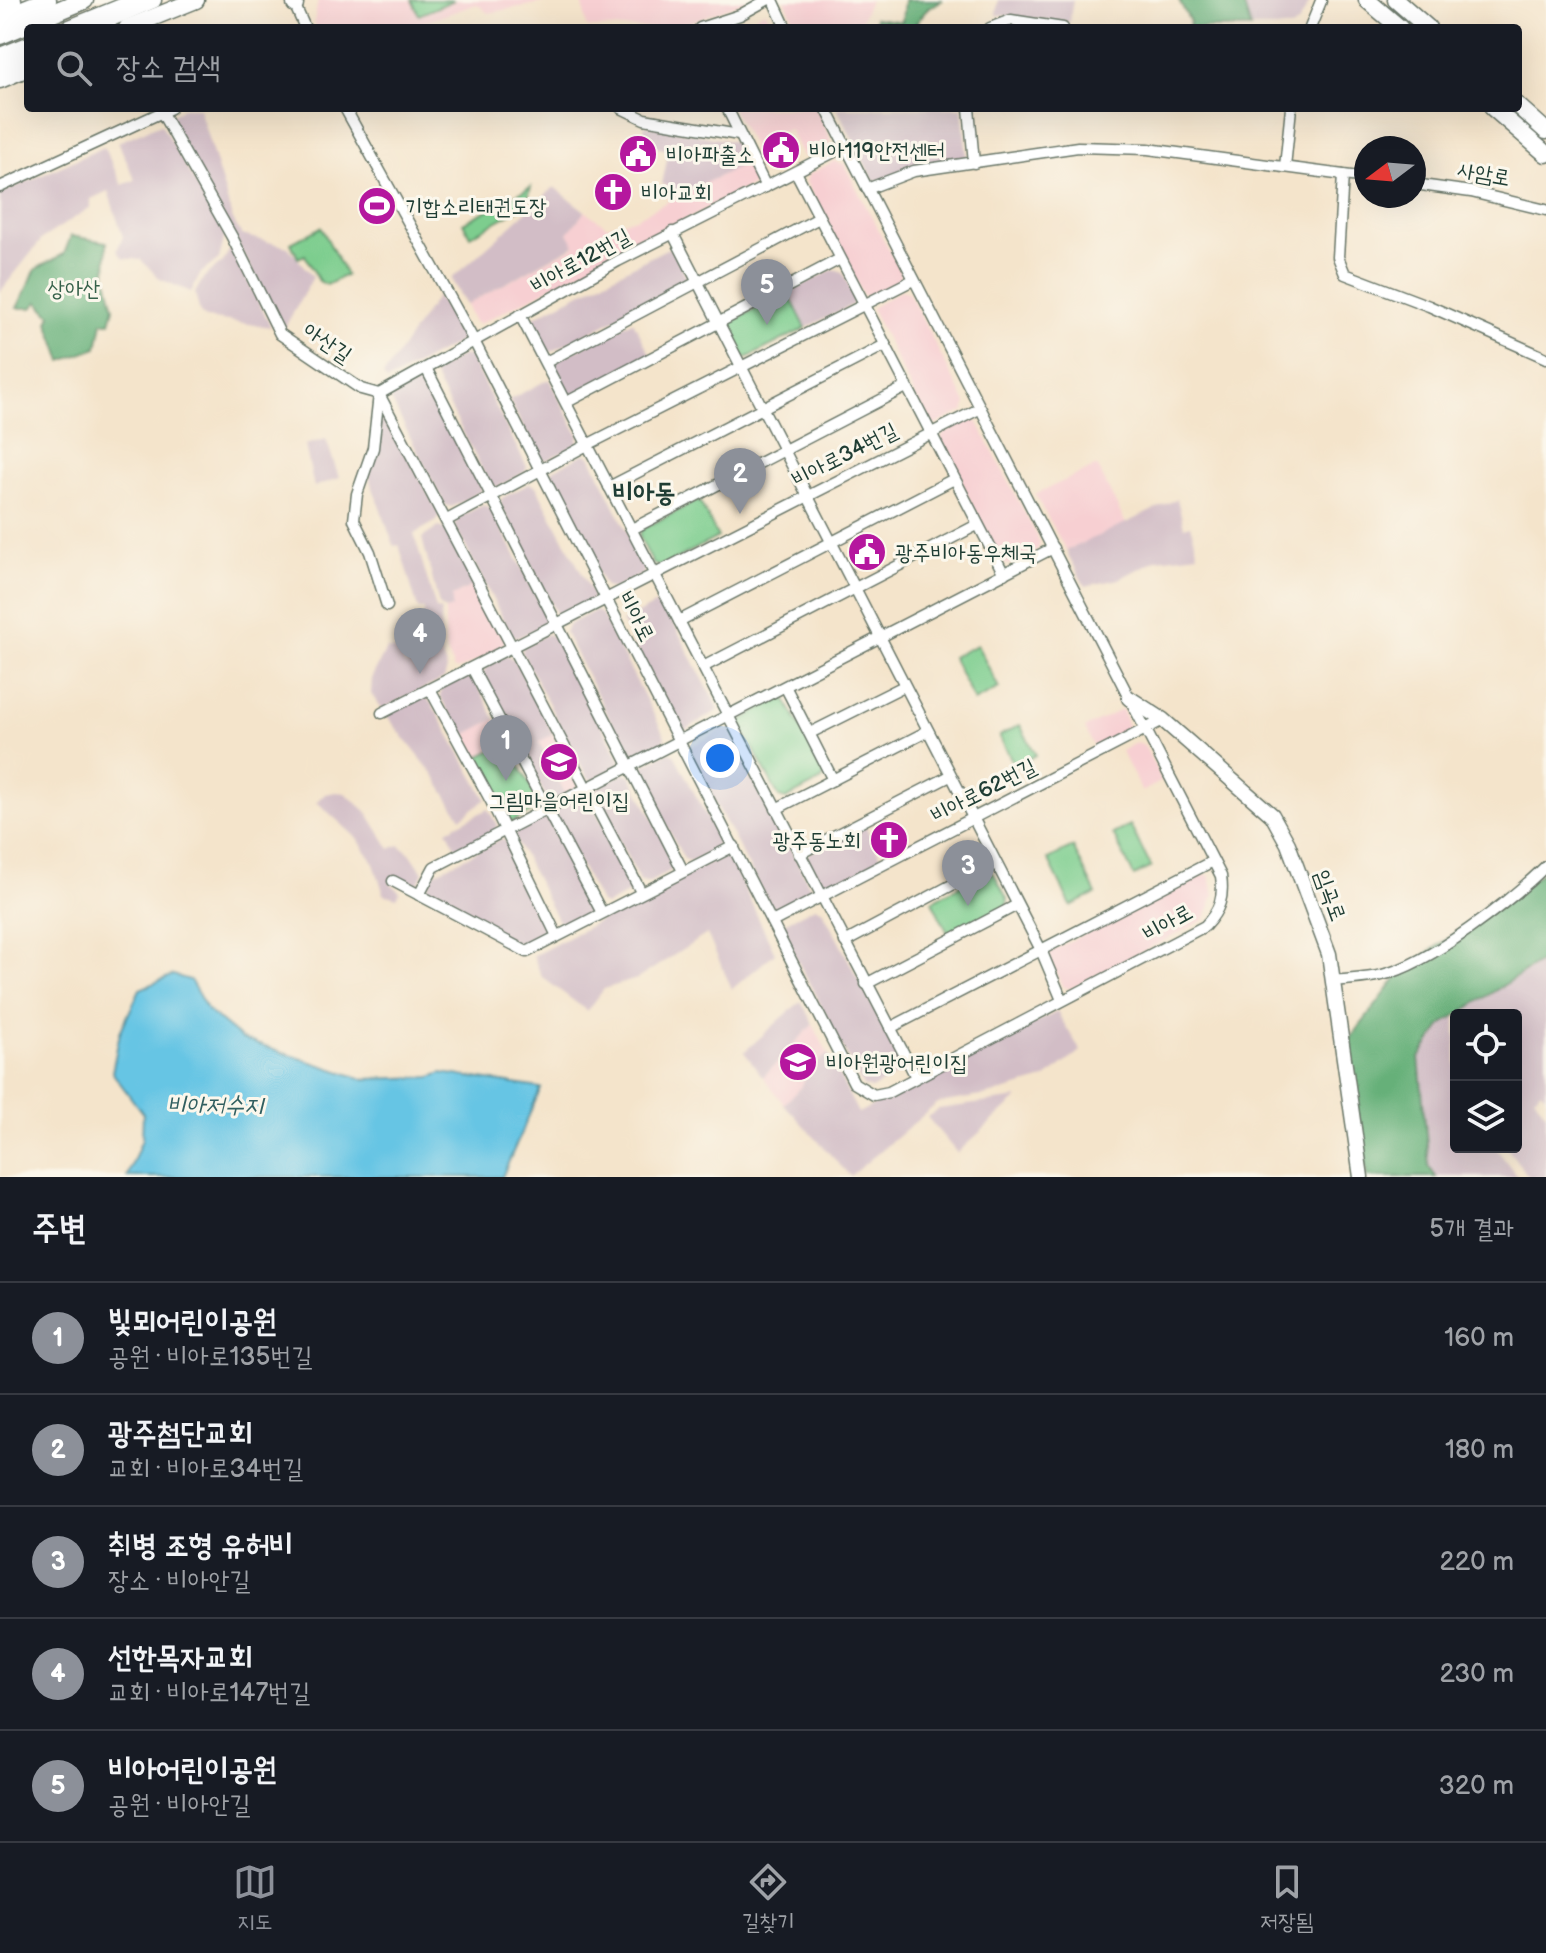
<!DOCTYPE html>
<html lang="ko">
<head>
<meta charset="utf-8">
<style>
  :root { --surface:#171b24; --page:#242831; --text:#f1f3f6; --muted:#9ea1a6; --line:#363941; --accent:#8c9099 }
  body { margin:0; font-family:"Balsamiq Sans","Poor Story",sans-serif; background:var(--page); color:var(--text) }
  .controls { position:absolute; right:24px; bottom:24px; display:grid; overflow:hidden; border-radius:8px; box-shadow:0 8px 32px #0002 }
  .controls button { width:72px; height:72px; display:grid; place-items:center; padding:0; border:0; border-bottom:2px solid var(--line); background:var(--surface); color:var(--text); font:40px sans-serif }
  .compass { position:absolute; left:1354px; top:136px; width:72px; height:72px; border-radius:50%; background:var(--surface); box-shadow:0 8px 32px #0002; rotate:254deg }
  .you { position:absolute; left:720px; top:758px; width:28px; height:28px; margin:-20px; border:6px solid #fff; border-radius:50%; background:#1a73e8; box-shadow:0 0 0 12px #1a73e833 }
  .badge { display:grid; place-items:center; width:52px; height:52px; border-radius:50%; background:var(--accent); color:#fff; font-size:26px; font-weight:700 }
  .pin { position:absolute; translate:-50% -66px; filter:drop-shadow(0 2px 4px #0008) }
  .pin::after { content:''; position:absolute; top:42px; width:28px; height:24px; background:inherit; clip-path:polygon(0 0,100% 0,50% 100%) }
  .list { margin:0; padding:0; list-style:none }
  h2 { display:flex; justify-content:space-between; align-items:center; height:104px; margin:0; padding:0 32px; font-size:34px }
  h2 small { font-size:26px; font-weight:400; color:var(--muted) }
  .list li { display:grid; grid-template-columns:52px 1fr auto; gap:24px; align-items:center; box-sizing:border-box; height:112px; padding:0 32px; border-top:2px solid var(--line) }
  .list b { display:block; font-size:30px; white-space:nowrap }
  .list p { margin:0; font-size:26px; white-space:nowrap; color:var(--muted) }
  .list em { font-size:26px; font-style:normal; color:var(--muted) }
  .icon { flex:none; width:44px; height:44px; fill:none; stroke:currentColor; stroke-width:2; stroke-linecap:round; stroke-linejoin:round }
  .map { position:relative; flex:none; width:1546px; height:1177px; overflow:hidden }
  .search { position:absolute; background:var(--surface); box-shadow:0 8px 32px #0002; left:24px; right:24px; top:24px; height:88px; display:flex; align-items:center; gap:20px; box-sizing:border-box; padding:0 28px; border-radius:8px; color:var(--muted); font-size:30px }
  .sheet { height:664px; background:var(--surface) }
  nav { display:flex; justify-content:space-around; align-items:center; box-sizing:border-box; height:112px; border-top:2px solid var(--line); background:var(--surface); font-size:22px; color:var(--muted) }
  nav a { display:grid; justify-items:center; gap:4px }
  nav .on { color:var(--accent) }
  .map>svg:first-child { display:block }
</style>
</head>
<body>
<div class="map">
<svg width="1546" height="1177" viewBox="0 0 1546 1177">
  <rect width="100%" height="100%" fill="#fbf7ec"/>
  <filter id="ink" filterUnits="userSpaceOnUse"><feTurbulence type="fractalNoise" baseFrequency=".0125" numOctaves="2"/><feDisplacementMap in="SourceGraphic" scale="16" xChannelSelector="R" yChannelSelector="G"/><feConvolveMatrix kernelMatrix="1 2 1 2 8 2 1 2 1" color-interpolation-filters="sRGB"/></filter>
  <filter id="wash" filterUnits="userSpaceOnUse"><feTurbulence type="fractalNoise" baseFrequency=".006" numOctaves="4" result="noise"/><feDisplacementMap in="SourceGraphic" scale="32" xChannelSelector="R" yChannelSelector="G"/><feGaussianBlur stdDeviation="1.8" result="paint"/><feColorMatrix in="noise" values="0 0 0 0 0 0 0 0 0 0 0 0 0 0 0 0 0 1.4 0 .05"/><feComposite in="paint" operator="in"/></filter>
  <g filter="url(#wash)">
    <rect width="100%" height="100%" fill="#f4e4cb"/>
    <!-- built -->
    <g fill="#f7cfd2">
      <path d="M318,0H557L488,13L477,4L408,28H317L314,22Z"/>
      <path d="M582,0H749L674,28H587Z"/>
      <path d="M785,0H870L858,28H797Z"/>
      <path d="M765,11L776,28H730L745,22Z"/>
      <path d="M732,108H817L831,140L829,145L803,157L789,129L752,146Z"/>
      <path d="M834,161L844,164L901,273L898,281L868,296L863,295L806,182L808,175Z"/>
      <path d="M749,162L756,177L755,184L479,324L474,322L466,305L575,246L568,233L585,211L607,226L636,218L669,201L665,185L684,193Z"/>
      <path d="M901,290L908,292L966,403L964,411L933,426L929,425L871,308Z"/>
      <path d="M970,419L977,421L1040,542L1038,550L1009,565L1002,563L940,442L943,434Z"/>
      <path d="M1097,466L1126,524L1066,551L1035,494Z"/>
      <path d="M476,584L505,640L501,648L461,669H454L445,647V610L451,608L452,596Z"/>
      <path d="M1122,709L1130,732L1095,749L1085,728Z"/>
      <path d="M495,719L507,742L473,760L461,737Z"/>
      <path d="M553,734L578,782L576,789L566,795L539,741Z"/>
      <path d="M1137,742L1144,745L1162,781L1142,792L1121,751Z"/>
      <path d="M1205,874L1210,876L1214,896L1204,920L1070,989L1062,986L1049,957L1051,951Z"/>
      <path d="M813,1024L828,1054L811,1068L801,1087L784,1104L763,1077Z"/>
    </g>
    <!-- industrial -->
    <g fill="#d2bdc6">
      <path d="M998,0H1073L1069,23L996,15Z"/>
      <path d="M1242,0H1311L1298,24L1291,28H1251Z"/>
      <path d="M182,108H199L233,220L242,235L288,247L313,277L284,329L169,118Z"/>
      <path d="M837,108H962L967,157L874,182Z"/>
      <path d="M161,124L225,235L219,259L201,273L191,292L160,279L141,260L123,258L117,250L123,237L108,191L91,199V207L43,238L0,292V194L104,147L122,185L135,180L118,142Z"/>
      <path d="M645,125L731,141L741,146L749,162L684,193L662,184L669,150L641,144Z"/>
      <path d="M554,187L585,211L568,233L575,245L466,305L451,279Z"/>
      <path d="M231,247L271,327L206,318L200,313L195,293L204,277L223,262Z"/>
      <path d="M668,248L673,250L687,278L685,283L551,352L546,351L532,324L534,317Z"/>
      <path d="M832,270L842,272L855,298L852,305L806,328L788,293Z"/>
      <path d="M437,296L462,335L461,341L387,381L383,376Z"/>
      <path d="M633,321L651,356L574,395L567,394L553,367L555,361Z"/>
      <path d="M464,355L470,357L527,467L525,472L497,487L490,485L434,376L436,370Z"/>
      <path d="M419,376L425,378L482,487L480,492L452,507L445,505L389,396L391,390Z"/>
      <path d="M549,379L579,436L577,444L547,460L539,457L509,400Z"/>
      <path d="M381,406L439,514L437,521L414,534L436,609L441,611L440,651L447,669L444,679L382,709L371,694L372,677L386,649L401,651L405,665L423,656L424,609H418L399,545L394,546L368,474Z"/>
      <path d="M326,439L339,478L314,487L305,445Z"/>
      <path d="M584,454L590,456L645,567L643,574L613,589L605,587L550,478L553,470Z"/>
      <path d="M529,484L536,486L593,595L591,601L562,615L556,613L500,504L502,498Z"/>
      <path d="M1177,499L1184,527L1191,525L1198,554L1157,559L1119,579L1085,586L1066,551Z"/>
      <path d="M483,505L491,508L547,617L545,624L519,637L511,635L455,526L457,518Z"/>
      <path d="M439,527L448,530L476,584L452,596V608L445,610L439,605L422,538Z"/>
      <path d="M662,601L719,710L685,730L677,728L622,622Z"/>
      <path d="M595,611L601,613L665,736L662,745L637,758L629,756L565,633L568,625Z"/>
      <path d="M547,634L555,637L620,760L618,767L594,780L588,778L522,653L523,647Z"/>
      <path d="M506,655L515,660L553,734L539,742L566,795L554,801L547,799L483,675L486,667Z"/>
      <path d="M466,675L474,678L495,719L461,737L440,696L442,688Z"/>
      <path d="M423,695L432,704L486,799L461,818L433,774L386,715Z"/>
      <path d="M723,730L730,732L813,892L779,912L771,909L690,754L692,746Z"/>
      <path d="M669,752L674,754L719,840L716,849L692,862L684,859L639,773L641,767Z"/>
      <path d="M624,773L630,775L675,861L672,870L648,883L640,881L595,795L597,788Z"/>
      <path d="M336,792L345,793L367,812L390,849L399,845L410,853L423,872L418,884L390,882L400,892L397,898L384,894L374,864L358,839L317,802L325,794Z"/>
      <path d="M583,795L588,796L633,882L631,892L606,905L600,903L554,814L555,809Z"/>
      <path d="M488,809L497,825L494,832L458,851L447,830Z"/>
      <path d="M543,817L548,819L593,905L590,914L566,927L560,925L514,837L515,832Z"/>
      <path d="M864,824L883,861L830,888L820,886L806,861L809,853Z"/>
      <path d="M501,839L506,841L551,932L524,948L425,893L433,874Z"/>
      <path d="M724,855L732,863L775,953L732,989L707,934L637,979L604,989L587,1011L542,977L533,956Z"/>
      <path d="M815,907L822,909L904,1067L902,1072L871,1089L863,1086L782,931L784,923Z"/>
      <path d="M1546,958V1096L1542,1090L1534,1097L1546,1114V1177H1529L1506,1147H1516V1015H1457Z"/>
      <path d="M801,1001L813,1024L763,1077L744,1052Z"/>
      <path d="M1057,1012L1081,1051L1045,1079L988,1095L938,1103L850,1176L784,1104L801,1087L811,1068L828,1054L858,1113Z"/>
      <path d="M1456,1015V1147H1495L1518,1177H1436L1429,1167L1419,1058L1443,1024Z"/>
      <path d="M1018,1098L957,1153L927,1117L939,1109Z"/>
    </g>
    <!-- green -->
    <g fill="#7dcd8e" stroke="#4e8561" stroke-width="2">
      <path d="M412,0H454L419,15Z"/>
      <path d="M531,187L526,205L470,236L463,223Z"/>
      <path d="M321,227L346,275L327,285L319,281L305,255L298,258L291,243Z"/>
      <path d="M788,293L806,328L747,358L742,357L727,329L730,322Z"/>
      <path d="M699,500L718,537L661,567L653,564L639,536L642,529Z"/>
      <path d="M977,645L999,688L974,701L952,657Z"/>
      <path d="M780,697L786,700L825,772L822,780L786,799L779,797L739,722Z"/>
      <path d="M1020,725L1036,755L1015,766L999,736Z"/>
      <path d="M507,742L539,802L537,809L512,822L505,820L473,760Z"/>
      <path d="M1130,825L1151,867L1134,876L1113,834Z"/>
      <path d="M1073,847L1096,894L1071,906L1048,859Z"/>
      <path d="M987,871L994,874L1008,900L1006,907L950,937L932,901Z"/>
    </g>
    <!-- forest -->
    <g fill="#66b079" stroke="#427656" stroke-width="2">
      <path d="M904,0H943L929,7L912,28H874L875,18L902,22Z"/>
      <path d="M1179,0H1242L1251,28H1189L1190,22Z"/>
      <path d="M71,236L107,242L106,275L114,308L110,322H102L97,348L62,361L48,322L51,315L38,302L32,308H17L36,269L64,254Z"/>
      <path d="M1546,870V958L1443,1024L1419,1058L1429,1167L1436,1177H1367L1348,1047L1351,1038L1402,971Z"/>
    </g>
    <!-- water -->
    <path fill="#66c5e4" stroke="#42818c" stroke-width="2" d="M173,975L190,980L208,1011L242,1039L363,1079L431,1077L442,1073L541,1088L502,1177H127L142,1139L143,1114L112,1072L120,1032L140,989Z"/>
  </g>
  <g filter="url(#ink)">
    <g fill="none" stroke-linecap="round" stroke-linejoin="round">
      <defs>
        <g id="street">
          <path d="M773,0L786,28"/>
          <path d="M293,1L305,28"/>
          <path d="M62,28L131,0"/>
          <path d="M700,28L740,15L767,0"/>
          <path d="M990,28L1011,20L1063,28"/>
          <path d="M1310,28L1321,1"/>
          <path d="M0,53L28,42"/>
          <path d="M345,108L474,341L854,1083L874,1095L889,1092L1205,926C1220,910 1224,897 1221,876L826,108"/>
          <path d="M621,108L644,119L739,135"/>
          <path d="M727,108L766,187"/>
          <path d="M969,108L974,163"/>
          <path d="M162,113L232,237L280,334L361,389L379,394"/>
          <path d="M1285,167L1291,108"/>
          <path d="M796,172L1004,574"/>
          <path d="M1343,175L1338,257L1345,274L1429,306L1546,358"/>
          <path d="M1414,184L1471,192L1546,210"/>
          <path d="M0,187L171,108"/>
          <path d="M867,189L914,171L1078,147L1148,149L1366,178"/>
          <path d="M672,232L1041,950L1062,1000"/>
          <path d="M520,315L916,1077"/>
          <path d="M546,362L819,218"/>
          <path d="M426,368L683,871"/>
          <path d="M379,394L641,892"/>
          <path d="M379,394L618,261L846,146"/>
          <path d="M379,394L373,448L357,494L354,520L370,552L387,606"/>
          <path d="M567,402L840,259"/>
          <path d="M609,487L885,345"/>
          <path d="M447,520L589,444L913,280"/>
          <path d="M632,529L906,387"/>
          <path d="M679,621L954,479"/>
          <path d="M703,667L977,525"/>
          <path d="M472,668L601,911"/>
          <path d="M786,688L833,780"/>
          <path d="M430,689L491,801L557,936"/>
          <path d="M382,713L979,409"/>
          <path d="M810,733L904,686"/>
          <path d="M776,809L928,731"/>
          <path d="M799,854L950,776"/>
          <path d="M393,881L527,952L734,846"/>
          <path d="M419,895L434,867L1053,548"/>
          <path d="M772,922L1163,720"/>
          <path d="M845,942L995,862"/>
          <path d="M1333,981C1349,979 1366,979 1382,975C1430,964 1511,900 1546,866"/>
          <path d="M866,984L1017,905"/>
          <path d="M890,1028L1213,861"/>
        </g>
        <path id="secondary" d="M1129,698L1163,720L1272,815L1288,844L1329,954L1361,1177"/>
        <g id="primary">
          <path d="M295,0V4"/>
          <path d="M1367,0L1400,28"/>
          <path d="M1396,0L1428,28"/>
          <path d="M88,28L153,0"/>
          <path d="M127,28L196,0"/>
          <path d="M0,66L28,54"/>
          <path d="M0,80L28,68"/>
          <path d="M1518,106L1546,131"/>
          <path d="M1493,108L1546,154"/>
        </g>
        <g id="highway">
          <path d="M0,5L12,0"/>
          <path d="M0,19L47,0"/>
          <path d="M0,35L84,0"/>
        </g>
      </defs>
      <!-- street casing -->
      <use href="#street" stroke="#6a7769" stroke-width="13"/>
      <!-- secondary casing -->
      <use href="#secondary" stroke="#6a7769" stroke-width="17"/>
      <!-- primary casing -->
      <use href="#primary" stroke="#6a7769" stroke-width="19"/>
      <!-- highway casing -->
      <use href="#highway" stroke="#6a7769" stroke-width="21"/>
      <!-- street -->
      <use href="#street" stroke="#fff" stroke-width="10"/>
      <!-- secondary -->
      <use href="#secondary" stroke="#fff" stroke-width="14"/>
      <!-- primary -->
      <use href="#primary" stroke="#fff" stroke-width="16"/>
      <!-- highway -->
      <use href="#highway" stroke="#fff" stroke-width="18"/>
    </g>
  </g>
  <!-- icons -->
  <defs>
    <symbol id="civic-disc" viewBox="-11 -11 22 22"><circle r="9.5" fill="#b5179e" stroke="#fbf7ec"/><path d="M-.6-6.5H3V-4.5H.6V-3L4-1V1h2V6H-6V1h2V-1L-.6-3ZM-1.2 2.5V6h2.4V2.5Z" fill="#fff"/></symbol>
    <symbol id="church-disc" viewBox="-11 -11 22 22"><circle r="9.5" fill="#b5179e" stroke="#fbf7ec"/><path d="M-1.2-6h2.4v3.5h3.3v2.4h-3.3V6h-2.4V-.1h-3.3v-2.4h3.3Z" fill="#fff"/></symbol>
    <symbol id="stadium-disc" viewBox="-11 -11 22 22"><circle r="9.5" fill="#b5179e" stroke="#fbf7ec"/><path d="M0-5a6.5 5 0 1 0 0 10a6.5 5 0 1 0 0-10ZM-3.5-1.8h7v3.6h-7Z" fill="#fff"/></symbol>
    <symbol id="school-disc" viewBox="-11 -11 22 22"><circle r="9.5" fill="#b5179e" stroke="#fbf7ec"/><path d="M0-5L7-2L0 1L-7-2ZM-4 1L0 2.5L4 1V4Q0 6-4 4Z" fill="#fff"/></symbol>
  </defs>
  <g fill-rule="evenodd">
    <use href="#civic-disc" x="759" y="128" width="44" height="44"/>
    <use href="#civic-disc" x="616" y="132" width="44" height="44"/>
    <use href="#church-disc" x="591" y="170" width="44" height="44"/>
    <use href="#stadium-disc" x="355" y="184" width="44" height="44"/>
    <use href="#civic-disc" x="845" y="530" width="44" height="44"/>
    <use href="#school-disc" x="537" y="740" width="44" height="44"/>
    <use href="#church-disc" x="867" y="818" width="44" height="44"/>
    <use href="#school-disc" x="776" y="1040" width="44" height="44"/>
  </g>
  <g text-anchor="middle" stroke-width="6" stroke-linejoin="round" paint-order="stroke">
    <!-- poi labels -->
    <g font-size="22" fill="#1f3d34" stroke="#fbf7ec" text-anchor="start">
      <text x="809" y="158">비아119안전센터</text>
      <text x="666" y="162">비아파출소</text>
      <text x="641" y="200">비아교회</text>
      <text x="405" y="214">기합소리태권도장</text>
      <text x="895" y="560">광주비아동우체국</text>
      <text x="559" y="808" text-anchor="middle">그림마을어린이집</text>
      <text x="861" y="848" text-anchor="end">광주동노회</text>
      <text x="826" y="1070">비아원광어린이집</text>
    </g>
    <!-- street labels -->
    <g font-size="22" fill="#1f3d34" stroke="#fbf7ec">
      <text transform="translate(1484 173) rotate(10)" y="8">사암로</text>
      <text transform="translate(580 260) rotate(-29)" y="8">비아로12번길</text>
      <text transform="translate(328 342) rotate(34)" y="8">아산길</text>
      <text transform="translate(844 454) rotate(-27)" y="8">비아로34번길</text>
      <text transform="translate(637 616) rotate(63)" y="8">비아로</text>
      <text transform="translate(983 790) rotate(-27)" y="8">비아로62번길</text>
      <text transform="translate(1331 895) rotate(70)" y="8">임곡로</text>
      <text transform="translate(1167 922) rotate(-29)" y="8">비아로</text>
    </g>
    <!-- park labels -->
    <g font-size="22" fill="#36614a" stroke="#fbf7ec">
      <text x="74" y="296">상아산</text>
    </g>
    <!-- water labels -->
    <g font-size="24" font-style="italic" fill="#315f60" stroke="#fbf7ec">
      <text x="215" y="1113">비아저수지</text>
    </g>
    <!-- quarter labels -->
    <g font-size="26" font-weight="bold" fill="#1f3d34" stroke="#fbf7ec">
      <text x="644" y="501">비아동</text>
    </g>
  </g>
</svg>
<div class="controls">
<button><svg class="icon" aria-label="locate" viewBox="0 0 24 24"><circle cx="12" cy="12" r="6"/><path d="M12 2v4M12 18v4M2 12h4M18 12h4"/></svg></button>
<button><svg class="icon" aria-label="layers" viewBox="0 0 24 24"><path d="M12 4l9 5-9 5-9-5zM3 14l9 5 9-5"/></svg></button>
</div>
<svg class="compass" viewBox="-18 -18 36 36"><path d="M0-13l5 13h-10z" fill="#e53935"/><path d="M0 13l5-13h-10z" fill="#9ea1a6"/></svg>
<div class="you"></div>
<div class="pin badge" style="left:506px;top:781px">1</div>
<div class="pin badge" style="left:740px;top:514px">2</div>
<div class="pin badge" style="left:968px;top:906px">3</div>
<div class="pin badge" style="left:420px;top:674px">4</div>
<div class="pin badge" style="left:767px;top:325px">5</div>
<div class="search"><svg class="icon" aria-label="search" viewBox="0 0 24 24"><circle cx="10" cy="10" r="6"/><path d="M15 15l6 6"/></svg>장소 검색</div>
</div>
<section class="sheet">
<h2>주변<small>5개 결과</small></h2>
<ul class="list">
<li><span class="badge">1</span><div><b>빛뫼어린이공원</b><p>공원 · 비아로135번길</p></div><em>160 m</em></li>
<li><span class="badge">2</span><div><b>광주첨단교회</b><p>교회 · 비아로34번길</p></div><em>180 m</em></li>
<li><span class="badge">3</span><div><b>취병 조형 유허비</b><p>장소 · 비아안길</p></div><em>220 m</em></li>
<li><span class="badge">4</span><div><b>선한목자교회</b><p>교회 · 비아로147번길</p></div><em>230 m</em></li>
<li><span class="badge">5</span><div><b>비아어린이공원</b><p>공원 · 비아안길</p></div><em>320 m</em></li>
</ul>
</section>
<nav>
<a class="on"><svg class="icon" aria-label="map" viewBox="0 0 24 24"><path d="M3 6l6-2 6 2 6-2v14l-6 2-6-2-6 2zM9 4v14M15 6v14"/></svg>지도</a>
<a><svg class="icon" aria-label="directions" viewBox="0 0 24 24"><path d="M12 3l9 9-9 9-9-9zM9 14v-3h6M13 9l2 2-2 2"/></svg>길찾기</a>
<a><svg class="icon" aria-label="saved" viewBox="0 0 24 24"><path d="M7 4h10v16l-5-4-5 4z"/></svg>저장됨</a>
</nav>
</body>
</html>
